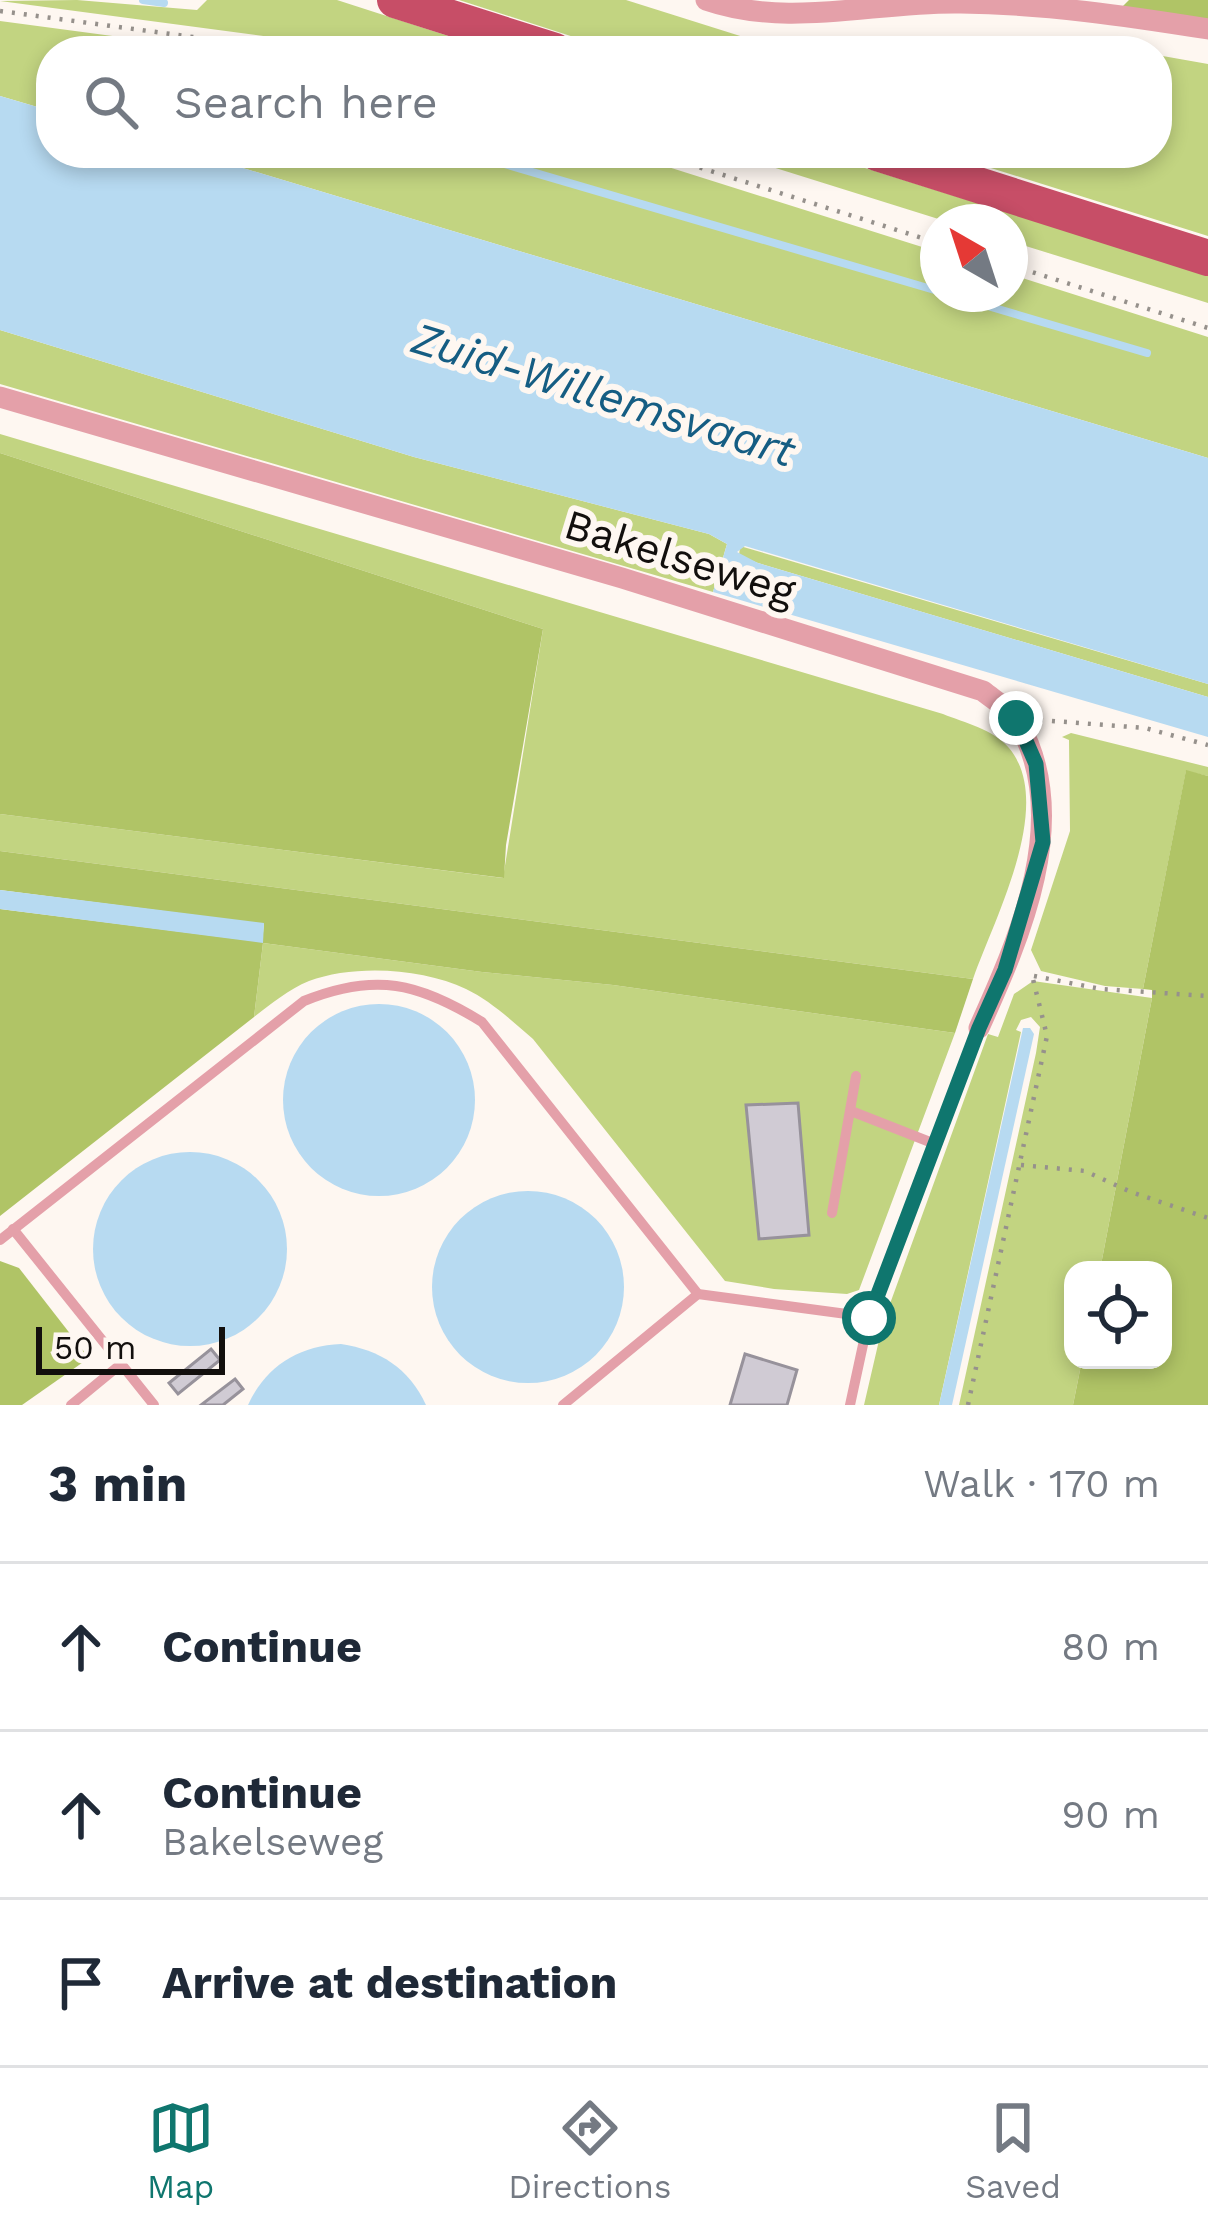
<!DOCTYPE html>
<html lang="en">
<head>
<meta charset="utf-8">
<style>
  :root { --surface:#fff; --page:#f6f6f7; --text:#1f2937; --muted:#747a83; --line:#e0e1e3; --accent:#0f766e }
  body { margin:0; font-family:"Work Sans",sans-serif; background:var(--page); color:var(--text) }
  .controls { position:absolute; right:36px; bottom:36px; display:grid; overflow:hidden; border-radius:24px; box-shadow:0 6px 18px #0003 }
  .controls button { width:108px; height:108px; display:grid; place-items:center; padding:0; border:0; border-bottom:3px solid var(--line); background:var(--surface); color:var(--text); font:60px sans-serif }
  .compass { position:absolute; left:920px; top:204px; width:108px; height:108px; border-radius:50%; background:var(--surface); box-shadow:0 6px 18px #0003; rotate:321deg }
  .scale { position:absolute; left:36px; bottom:30px; width:189px; box-sizing:border-box; padding-left:12px; border:6px solid #120f0d; border-top:0; font-size:33px; line-height:42px; white-space:nowrap; color:#120f0d; -webkit-text-stroke:9px #fef7f1; paint-order:stroke }
  .stop { position:absolute; width:36px; height:36px; margin:-27px; border:9px solid #0f766e; border-radius:50%; background:#fff }
  .stop.end { background:#0f766e; border-color:#fff; box-shadow:0 3px 12px #0008 }
  .list { margin:0; padding:0; list-style:none }
  h2 { display:flex; justify-content:space-between; align-items:center; height:156px; margin:0; padding:0 48px; font-size:51px }
  h2 small { font-size:39px; font-weight:400; color:var(--muted) }
  .list li { display:grid; grid-template-columns:78px 1fr auto; gap:36px; align-items:center; box-sizing:border-box; height:168px; padding:0 48px; border-top:3px solid var(--line) }
  .list b { display:block; font-size:45px; white-space:nowrap }
  .list p { margin:0; font-size:39px; white-space:nowrap; color:var(--muted) }
  .list em { font-size:39px; font-style:normal; color:var(--muted) }
  .icon { flex:none; width:66px; height:66px; fill:none; stroke:currentColor; stroke-width:2; stroke-linecap:round; stroke-linejoin:round }
  .map { position:relative; flex:none; width:1208px; height:1405px; overflow:hidden }
  .search { position:absolute; background:var(--surface); box-shadow:0 6px 18px #0003; left:36px; right:36px; top:36px; height:132px; display:flex; align-items:center; gap:30px; box-sizing:border-box; padding:0 42px; border-radius:48px; color:var(--muted); font-size:45px }
  .sheet { height:660px; background:var(--surface) }
  nav { display:flex; justify-content:space-around; align-items:center; box-sizing:border-box; height:168px; border-top:3px solid var(--line); background:var(--surface); font-size:33px; color:var(--muted) }
  nav a { display:grid; justify-items:center; gap:6px }
  nav .on { color:var(--accent) }
  .map>svg:first-child { display:block }
</style>
</head>
<body>
<div class="map">
<svg width="1208" height="1405" viewBox="0 0 1208 1405">
  <rect width="100%" height="100%" fill="#fef7f1"/>
  <!-- green -->
  <g fill="#c2d481">
    <path d="M77,0L197,10L207,0H337L495,51H409L381,42L323,44L0,1Z"/>
    <path d="M459,0H626L788,51H617Z"/>
    <path d="M0,21L225,51H51V111L0,96Z"/>
    <path d="M1157,55L1208,64V236L943,153H1157Z"/>
    <path d="M193,153H624L938,252V294H1010V274L1208,337V458Z"/>
    <path d="M728,153H817L1208,275V303L1010,241V222H948Z"/>
    <path d="M0,330L414,457L709,534L727,544L713,592L0,384Z"/>
    <path d="M0,434L943,714C965,723 993,729 1009,748C1056,804 994,919 973,979L0,851V814L503,878L543,629L0,453Z"/>
    <path d="M740,546L1208,684V697L758,563L739,556Z"/>
    <path d="M1071,733L1208,767V776L1186,771L1143,989L1105,986L1041,971L1031,950L1070,831L1069,740L1062,737Z"/>
    <path d="M263,943L482,972L613,985L955,1033L859,1290L847,1294L774,1289L725,1281L533,1039C512,1021 491,1001 466,989C423,968 354,964 309,981C289,989 271,1004 254,1017Z"/>
    <path d="M1033,981L1152,998L1100,1270H1073V1360H1082L1073,1405H959L1036,1053L1040,1027L1031,1017L1021,1020L1016,1030L1021,1032L939,1405H864L883,1323L988,1034L998,1037L1014,994Z"/>
  </g>
  <!-- forest -->
  <g fill="#b0c466">
    <path d="M1129,0H1208V25L1116,13Z"/>
    <path d="M0,453L543,629L506,845L504,878L0,814Z"/>
    <path d="M1186,770L1208,776V1405H1073L1082,1360H1163V1270H1100L1152,998V990L1143,989Z"/>
    <path d="M0,851L973,979L955,1033L613,985L482,972L263,943L254,1017L0,1216V909L262,942L264,924L0,890Z"/>
    <path d="M0,1261L19,1268L89,1358L22,1405H0Z"/>
  </g>
  <!-- water -->
  <g fill="#b7daf1">
    <path d="M0,96L51,111V153H193L1208,458V684L745,546L737,552L758,563L1208,697V737L713,592L727,544L709,534L414,457L0,330Z"/>
    <path d="M0,890L264,923L263,943L0,909Z"/>
    <circle cx="379" cy="1100" r="96"/>
    <path d="M1023,1028H1030L1034,1034L952,1405H939Z"/>
    <circle cx="190" cy="1249" r="97"/>
    <circle cx="528" cy="1287" r="96"/>
    <path d="M341,1344C380,1350 409,1368 426,1405H248C266,1366 298,1346 341,1344Z"/>
  </g>
  <g fill="none" stroke-linecap="round" stroke-linejoin="round">
    <!-- stream -->
    <g stroke="#b7daf1" stroke-width="8">
      <path d="M143,0L164,3"/>
      <path d="M467,153L938,291"/>
      <path d="M947,294L1147,353"/>
    </g>
  </g>
  <!-- building -->
  <g fill="#d0cbd4" stroke="#97929b" stroke-width="3">
    <path d="M798,1103L809,1235L759,1239L746,1105Z"/>
    <path d="M211,1349L220,1360L178,1394L169,1383Z"/>
    <path d="M745,1354L797,1370L787,1405H730Z"/>
    <path d="M235,1379L243,1389L223,1405H201Z"/>
  </g>
  <g fill="none" stroke-linecap="round" stroke-linejoin="round">
    <!-- path -->
    <g stroke="#96918c" stroke-width="4.5" stroke-dasharray="3 9" stroke-linecap="butt">
      <path d="M0,11L297,51"/>
      <path d="M654,153L938,243"/>
      <path d="M1010,265L1208,328"/>
      <path d="M1040,720L1145,728L1208,745"/>
      <path d="M1034,976L1101,989L1208,996"/>
      <path d="M1021,1165L1085,1171L1131,1192L1208,1218"/>
      <path d="M968,1405L1047,1036L1032,975"/>
    </g>
    <!-- lane -->
    <g stroke="#e4a0a9" stroke-width="10">
      <path d="M851,1111L935,1144"/>
      <path d="M832,1213L856,1076"/>
      <path d="M13,1229L154,1405"/>
      <path d="M0,1240L304,1001C375,972 419,983 482,1022L698,1294L869,1317"/>
      <path d="M71,1405L121,1364"/>
      <path d="M563,1405L698,1294"/>
      <path d="M850,1405L869,1317L979,1029"/>
    </g>
    <!-- street -->
    <g stroke="#e4a0a9" stroke-width="21">
      <path d="M706,0C790,29 875,1 961,3C1044,4 1127,16 1208,29"/>
      <path d="M0,397L622,578L983,691C994,700 1011,710 1018,722C1073,818 1020,937 979,1028"/>
    </g>
    <!-- primary -->
    <g stroke="#c74e67" stroke-width="36">
      <path d="M395,0L555,51"/>
      <path d="M877,153L1208,258"/>
    </g>
  </g>
  <g fill="none" stroke-linecap="round" stroke-linejoin="round">
    <!-- route -->
    <path stroke="#0f766e" stroke-width="15" d="M869,1318L979,1028L1005,970L1043,842L1036,764L1016,718"/>
  </g>
  <g text-anchor="middle" stroke-width="12" stroke-linejoin="round" paint-order="stroke">
    <!-- street labels -->
    <g font-size="42" fill="#120f0d" stroke="#fef7f1">
      <text transform="translate(680 557) rotate(17)" y="15">Bakelseweg</text>
    </g>
    <!-- water labels -->
    <g font-size="45" font-style="italic" fill="#155d83" stroke="#fef7f1">
      <text transform="translate(604 394) rotate(17)" y="16">Zuid-Willemsvaart</text>
    </g>
  </g>
</svg>
<div class="controls">
<button><svg class="icon" aria-label="locate" viewBox="0 0 24 24"><circle cx="12" cy="12" r="6"/><path d="M12 2v4M12 18v4M2 12h4M18 12h4"/></svg></button>
</div>
<svg class="compass" viewBox="-18 -18 36 36"><path d="M0-13l5 13h-10z" fill="#e53935"/><path d="M0 13l5-13h-10z" fill="#747a83"/></svg>
<div class="scale">50 m</div>
<div class="stop" style="left:869px;top:1318px"></div>
<div class="stop end" style="left:1016px;top:718px"></div>
<div class="search"><svg class="icon" aria-label="search" viewBox="0 0 24 24"><circle cx="10" cy="10" r="6"/><path d="M15 15l6 6"/></svg>Search here</div>
</div>
<section class="sheet">
<h2>3 min<small>Walk · 170 m</small></h2>
<ul class="list">
<li><svg class="icon" aria-label="ahead" viewBox="0 0 24 24"><path d="M12 20V5M6 11l6-6 6 6"/></svg><div><b>Continue</b></div><em>80 m</em></li>
<li><svg class="icon" aria-label="ahead" viewBox="0 0 24 24"><path d="M12 20V5M6 11l6-6 6 6"/></svg><div><b>Continue</b><p>Bakelseweg</p></div><em>90 m</em></li>
<li><svg class="icon" aria-label="arrive" viewBox="0 0 24 24"><path d="M6 21V4h12l-3 4 3 4H6"/></svg><div><b>Arrive at destination</b></div></li>
</ul>
</section>
<nav>
<a class="on"><svg class="icon" aria-label="map" viewBox="0 0 24 24"><path d="M3 6l6-2 6 2 6-2v14l-6 2-6-2-6 2zM9 4v14M15 6v14"/></svg>Map</a>
<a><svg class="icon" aria-label="directions" viewBox="0 0 24 24"><path d="M12 3l9 9-9 9-9-9zM9 14v-3h6M13 9l2 2-2 2"/></svg>Directions</a>
<a><svg class="icon" aria-label="saved" viewBox="0 0 24 24"><path d="M7 4h10v16l-5-4-5 4z"/></svg>Saved</a>
</nav>
</body>
</html>
